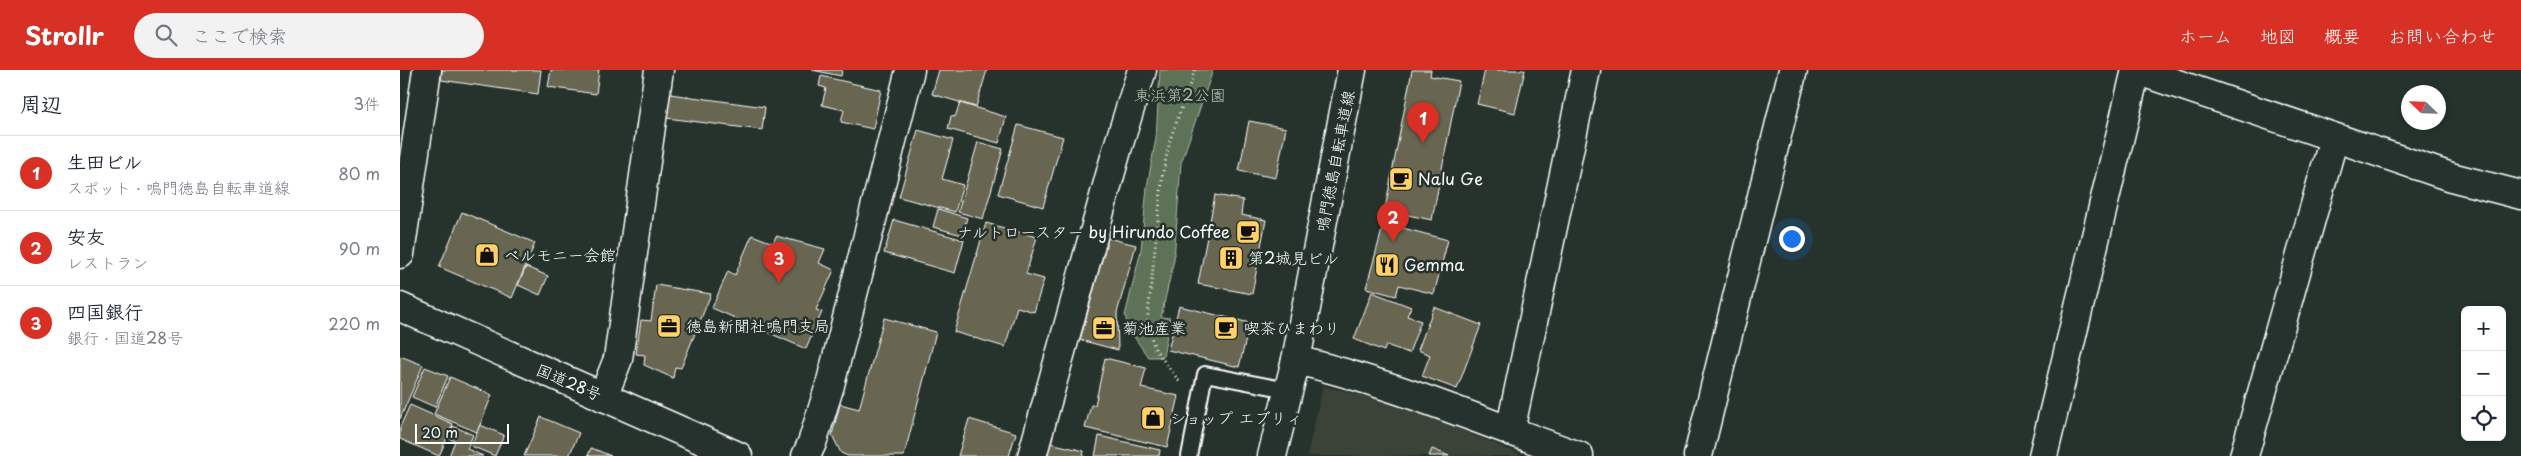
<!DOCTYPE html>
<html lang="ja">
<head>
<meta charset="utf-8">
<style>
  :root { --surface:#fff; --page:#f2f2f3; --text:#1f2937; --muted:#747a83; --line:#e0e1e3; --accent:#d93025 }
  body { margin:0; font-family:"Playpen Sans","Klee One",sans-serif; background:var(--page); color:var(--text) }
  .controls { position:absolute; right:15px; bottom:15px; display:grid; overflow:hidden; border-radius:8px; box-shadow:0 2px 8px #0003 }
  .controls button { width:45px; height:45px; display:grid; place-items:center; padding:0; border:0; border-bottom:1px solid var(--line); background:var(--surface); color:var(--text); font:25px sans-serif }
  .compass { position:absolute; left:2001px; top:15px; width:45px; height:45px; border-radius:50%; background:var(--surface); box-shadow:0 2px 8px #0003; rotate:293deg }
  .scale { position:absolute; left:15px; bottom:12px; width:94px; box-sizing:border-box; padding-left:5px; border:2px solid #fff; border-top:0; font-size:14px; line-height:18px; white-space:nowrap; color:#fff; -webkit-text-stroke:4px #26332d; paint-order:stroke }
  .you { position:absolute; left:1391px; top:168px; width:18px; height:18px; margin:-12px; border:4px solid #fff; border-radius:50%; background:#1a73e8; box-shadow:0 0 0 8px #1a73e833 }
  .badge { display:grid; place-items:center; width:32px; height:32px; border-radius:50%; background:var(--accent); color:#fff; font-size:16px; font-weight:700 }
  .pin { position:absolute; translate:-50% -41px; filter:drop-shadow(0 1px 2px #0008) }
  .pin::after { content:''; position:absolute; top:26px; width:18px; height:15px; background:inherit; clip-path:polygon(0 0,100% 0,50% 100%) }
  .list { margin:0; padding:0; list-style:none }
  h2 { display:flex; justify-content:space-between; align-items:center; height:65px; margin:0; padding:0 20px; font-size:21px }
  h2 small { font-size:16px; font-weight:400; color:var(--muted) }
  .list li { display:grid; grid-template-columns:32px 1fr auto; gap:15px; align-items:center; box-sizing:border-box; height:75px; padding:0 20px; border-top:1px solid var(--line) }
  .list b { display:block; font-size:19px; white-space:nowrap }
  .list p { margin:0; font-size:16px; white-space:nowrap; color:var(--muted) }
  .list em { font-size:16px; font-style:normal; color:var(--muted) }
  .icon { flex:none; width:28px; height:28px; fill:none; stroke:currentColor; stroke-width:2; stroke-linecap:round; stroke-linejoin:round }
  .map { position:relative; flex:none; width:2121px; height:386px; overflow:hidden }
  header { display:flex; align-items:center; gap:30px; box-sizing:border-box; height:70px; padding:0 25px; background:var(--accent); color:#fff }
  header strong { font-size:24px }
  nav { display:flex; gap:28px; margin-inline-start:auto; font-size:18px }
  .search { width:350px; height:45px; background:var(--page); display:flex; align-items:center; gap:12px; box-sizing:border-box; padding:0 18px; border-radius:28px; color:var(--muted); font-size:19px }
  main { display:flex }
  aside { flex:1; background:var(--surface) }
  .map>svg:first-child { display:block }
</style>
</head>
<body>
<header>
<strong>Strollr</strong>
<div class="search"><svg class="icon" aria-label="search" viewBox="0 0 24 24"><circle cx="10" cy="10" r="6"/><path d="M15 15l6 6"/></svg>ここで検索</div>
<nav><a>ホーム</a><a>地図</a><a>概要</a><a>お問い合わせ</a></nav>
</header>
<main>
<aside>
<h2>周辺<small>3件</small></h2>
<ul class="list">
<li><span class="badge">1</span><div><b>生田ビル</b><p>スポット · 鳴門徳島自転車道線</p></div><em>80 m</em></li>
<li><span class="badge">2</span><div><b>安友</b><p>レストラン</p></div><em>90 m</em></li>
<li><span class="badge">3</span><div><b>四国銀行</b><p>銀行 · 国道28号</p></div><em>220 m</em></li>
</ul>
</aside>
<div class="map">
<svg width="2121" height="386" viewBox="0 0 2121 386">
  <rect width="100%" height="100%" fill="#26332d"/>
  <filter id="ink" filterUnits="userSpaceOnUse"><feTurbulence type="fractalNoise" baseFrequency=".02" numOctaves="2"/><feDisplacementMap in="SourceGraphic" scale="10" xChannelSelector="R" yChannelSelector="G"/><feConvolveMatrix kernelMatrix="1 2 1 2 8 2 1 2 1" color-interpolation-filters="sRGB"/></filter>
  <g filter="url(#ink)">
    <!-- built -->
    <path fill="#3a4238" d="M923,316L1000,334L1124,386H907Z"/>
    <!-- green -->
    <path fill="#5d7256" stroke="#aeb8aa" d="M760,0H813L781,93L774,190L761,247L770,248L763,287H748L730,261L725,246L741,180L747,117L756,68Z"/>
    <!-- building -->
    <g fill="#676651" stroke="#fff">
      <path d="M42,0H141L138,24L41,10Z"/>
      <path d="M151,0H199L196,24L148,17Z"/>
      <path d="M412,0H442L441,6Z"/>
      <path d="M539,0H587L576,37L532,24Z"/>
      <path d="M1012,0H1031L1030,6L1059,11L1032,150L1003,144L1001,153L983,149Z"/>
      <path d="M1085,0H1125L1115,43L1077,34Z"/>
      <path d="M421,6L481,20L473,59L441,52L444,40L422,35L426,18L419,16Z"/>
      <path d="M270,24L365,37L362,60L267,48Z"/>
      <path d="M560,33L606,47L599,73L548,59L551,46L555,47Z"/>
      <path d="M849,51L886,58L876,108L839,101Z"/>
      <path d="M618,55L663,67L643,137L598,124Z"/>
      <path d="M518,60L553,70L542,109L563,115L555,142L499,127Z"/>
      <path d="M578,72L603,79L583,149L558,142Z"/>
      <path d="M815,125L843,130L841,145L866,150L852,224L798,214Z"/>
      <path d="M538,139L567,148L562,165L533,157Z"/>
      <path d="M62,142L135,173L112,228L39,197Z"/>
      <path d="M494,150L564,170L555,203L484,183Z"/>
      <path d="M586,153L637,167L626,204L644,209L634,242L617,237L605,277L554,262Z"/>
      <path d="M984,153L1048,170L1034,224L999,215L996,226L966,218Z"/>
      <path d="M352,165L373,173L376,166L425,179L419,193L434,200L416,240L422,242L406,279L312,238L328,201L335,205Z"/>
      <path d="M708,168L736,175L717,243L718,280L680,270Z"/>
      <path d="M126,197L148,206L140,225L118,215Z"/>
      <path d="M256,215L311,224L281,298L275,297L273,308L244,295L245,285L236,284L241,250L251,251Z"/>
      <path d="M972,222L1011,237L1007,246L1021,251L1009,283L986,275L984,281L954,269Z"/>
      <path d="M779,236L850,253L839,297L768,280Z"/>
      <path d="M1034,237L1081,255L1057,319L1022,306L1030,285L1018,280Z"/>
      <path d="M484,248L536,262L504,386H448L441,383L432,365L440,334L459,339Z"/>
      <path d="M0,286L23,295L0,349Z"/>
      <path d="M705,288L746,298L741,318L779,326L767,377L685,358L691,335H695Z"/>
      <path d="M25,297L48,306L35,337L12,327Z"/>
      <path d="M50,307L92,325L77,362L34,344Z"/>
      <path d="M10,335L53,354L39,386L0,369V357Z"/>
      <path d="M141,347L179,363L169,386H124Z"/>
      <path d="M569,349L616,363L609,386H558Z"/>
      <path d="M80,355L104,365L95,386L71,376Z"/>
      <path d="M53,356L73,365L67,379L83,386H49L55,371L48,368Z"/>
      <path d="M699,366L760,380L759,386H695Z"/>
      <path d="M646,372L684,381L683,386H643Z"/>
      <path d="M191,378L199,381L211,386H188Z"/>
      <path d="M1032,379L1049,386H1029Z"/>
    </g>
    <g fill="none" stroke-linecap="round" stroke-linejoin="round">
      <defs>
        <path id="lane" d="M789,386L805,304L888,320"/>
        <g id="street">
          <path d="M0,184L27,0"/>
          <path d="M896,290C993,313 1085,353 1179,386"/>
          <path d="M203,327L218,289L259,0"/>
          <path d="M1110,361L1186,0"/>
          <path d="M406,386L412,373L430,315L510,0"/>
          <path d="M632,386L717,80L742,0"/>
          <path d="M1298,386L1393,0"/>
          <path d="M1643,386L1736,0"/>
          <path d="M1844,386L1934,68"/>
        </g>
        <g id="secondary">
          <path d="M1736,0L2051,107L2121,125"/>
          <path d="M872,386L896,290L952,0"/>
        </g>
        <path id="highway" d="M0,237L338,386"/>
      </defs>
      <!-- lane casing -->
      <use href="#lane" stroke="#fff" stroke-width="18"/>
      <!-- street casing -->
      <use href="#street" stroke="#fff" stroke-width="31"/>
      <!-- secondary casing -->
      <use href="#secondary" stroke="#fff" stroke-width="31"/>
      <!-- highway casing -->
      <use href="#highway" stroke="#fff" stroke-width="31"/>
      <!-- path -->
      <path stroke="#fff" stroke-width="3" stroke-dasharray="1 4" stroke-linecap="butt" d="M779,311L755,279L747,254L763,102L770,70L795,0"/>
      <!-- lane -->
      <use href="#lane" stroke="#26332d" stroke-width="14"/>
      <!-- street -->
      <use href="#street" stroke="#26332d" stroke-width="28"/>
      <!-- secondary -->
      <use href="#secondary" stroke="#26332d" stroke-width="28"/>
      <!-- highway -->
      <use href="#highway" stroke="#26332d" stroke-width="28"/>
    </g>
  </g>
  <!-- icons -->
  <defs>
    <symbol id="cafe-square" viewBox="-11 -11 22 22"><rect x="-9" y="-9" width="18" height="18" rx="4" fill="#ffd166" stroke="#26332d"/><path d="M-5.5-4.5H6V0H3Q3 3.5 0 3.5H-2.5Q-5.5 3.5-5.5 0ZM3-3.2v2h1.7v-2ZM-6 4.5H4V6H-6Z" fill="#111"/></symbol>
    <symbol id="shop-square" viewBox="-11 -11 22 22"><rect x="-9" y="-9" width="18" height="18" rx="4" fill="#ffd166" stroke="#26332d"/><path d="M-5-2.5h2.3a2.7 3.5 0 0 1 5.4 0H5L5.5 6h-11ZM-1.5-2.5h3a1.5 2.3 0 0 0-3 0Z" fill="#111"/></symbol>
    <symbol id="building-square" viewBox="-11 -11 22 22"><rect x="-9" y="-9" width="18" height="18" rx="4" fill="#ffd166" stroke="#26332d"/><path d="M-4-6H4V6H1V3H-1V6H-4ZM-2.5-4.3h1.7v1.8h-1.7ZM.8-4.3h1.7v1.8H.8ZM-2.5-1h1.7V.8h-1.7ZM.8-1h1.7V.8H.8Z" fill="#111"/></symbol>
    <symbol id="restaurant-square" viewBox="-11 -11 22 22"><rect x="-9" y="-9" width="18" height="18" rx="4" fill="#ffd166" stroke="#26332d"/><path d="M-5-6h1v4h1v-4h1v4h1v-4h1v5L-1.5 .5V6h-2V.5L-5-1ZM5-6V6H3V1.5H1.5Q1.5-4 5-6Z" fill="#111"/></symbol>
    <symbol id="office-square" viewBox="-11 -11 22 22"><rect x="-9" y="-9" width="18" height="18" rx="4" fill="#ffd166" stroke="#26332d"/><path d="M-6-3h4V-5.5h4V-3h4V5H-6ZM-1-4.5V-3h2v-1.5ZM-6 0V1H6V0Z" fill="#111"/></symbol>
  </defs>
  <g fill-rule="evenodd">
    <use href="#cafe-square" x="987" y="95" width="28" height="28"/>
    <use href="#cafe-square" x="834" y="148" width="28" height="28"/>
    <use href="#shop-square" x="73" y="171" width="28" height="28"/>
    <use href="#building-square" x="817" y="174" width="28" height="28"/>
    <use href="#restaurant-square" x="973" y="181" width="28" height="28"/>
    <use href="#office-square" x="255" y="242" width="28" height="28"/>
    <use href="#office-square" x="690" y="244" width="28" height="28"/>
    <use href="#cafe-square" x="812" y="244" width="28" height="28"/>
    <use href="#shop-square" x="739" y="334" width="28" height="28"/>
  </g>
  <g text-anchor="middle" stroke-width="5" stroke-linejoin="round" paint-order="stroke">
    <!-- park labels -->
    <g font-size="16" fill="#b6c0b3" stroke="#26332d">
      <text x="780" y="31">東浜第2公園</text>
    </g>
    <!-- street labels -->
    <g font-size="16" fill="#fff" stroke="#26332d">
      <text transform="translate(935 91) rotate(-79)" y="6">鳴門徳島自転車道線</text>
      <text transform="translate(169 312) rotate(23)" y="6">国道28号</text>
    </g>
    <!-- poi labels -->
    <g font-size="16" fill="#fff" stroke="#26332d" text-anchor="start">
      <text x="1018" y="115">Nalu Ge</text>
      <text x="830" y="168" text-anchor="end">ナルトロースター by Hirundo Coffee</text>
      <text x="104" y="191">ベルモニー会館</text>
      <text x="848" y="194">第2城見ビル</text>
      <text x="1004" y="201">Gemma</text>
      <text x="286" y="262">徳島新聞社鳴門支局</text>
      <text x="722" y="264">菊池産業</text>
      <text x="844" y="264">喫茶ひまわり</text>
      <text x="770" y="354">ショップ エブリィ</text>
    </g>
  </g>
</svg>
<div class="controls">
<button>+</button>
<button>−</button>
<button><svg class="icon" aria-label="locate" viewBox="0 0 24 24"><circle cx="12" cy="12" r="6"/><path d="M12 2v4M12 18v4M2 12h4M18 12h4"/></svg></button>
</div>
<svg class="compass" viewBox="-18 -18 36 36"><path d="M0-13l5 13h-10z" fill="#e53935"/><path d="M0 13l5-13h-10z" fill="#747a83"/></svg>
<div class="scale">20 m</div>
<div class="you"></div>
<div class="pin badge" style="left:1023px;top:73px">1</div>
<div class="pin badge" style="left:993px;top:172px">2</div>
<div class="pin badge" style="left:379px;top:213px">3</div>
</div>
</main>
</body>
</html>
